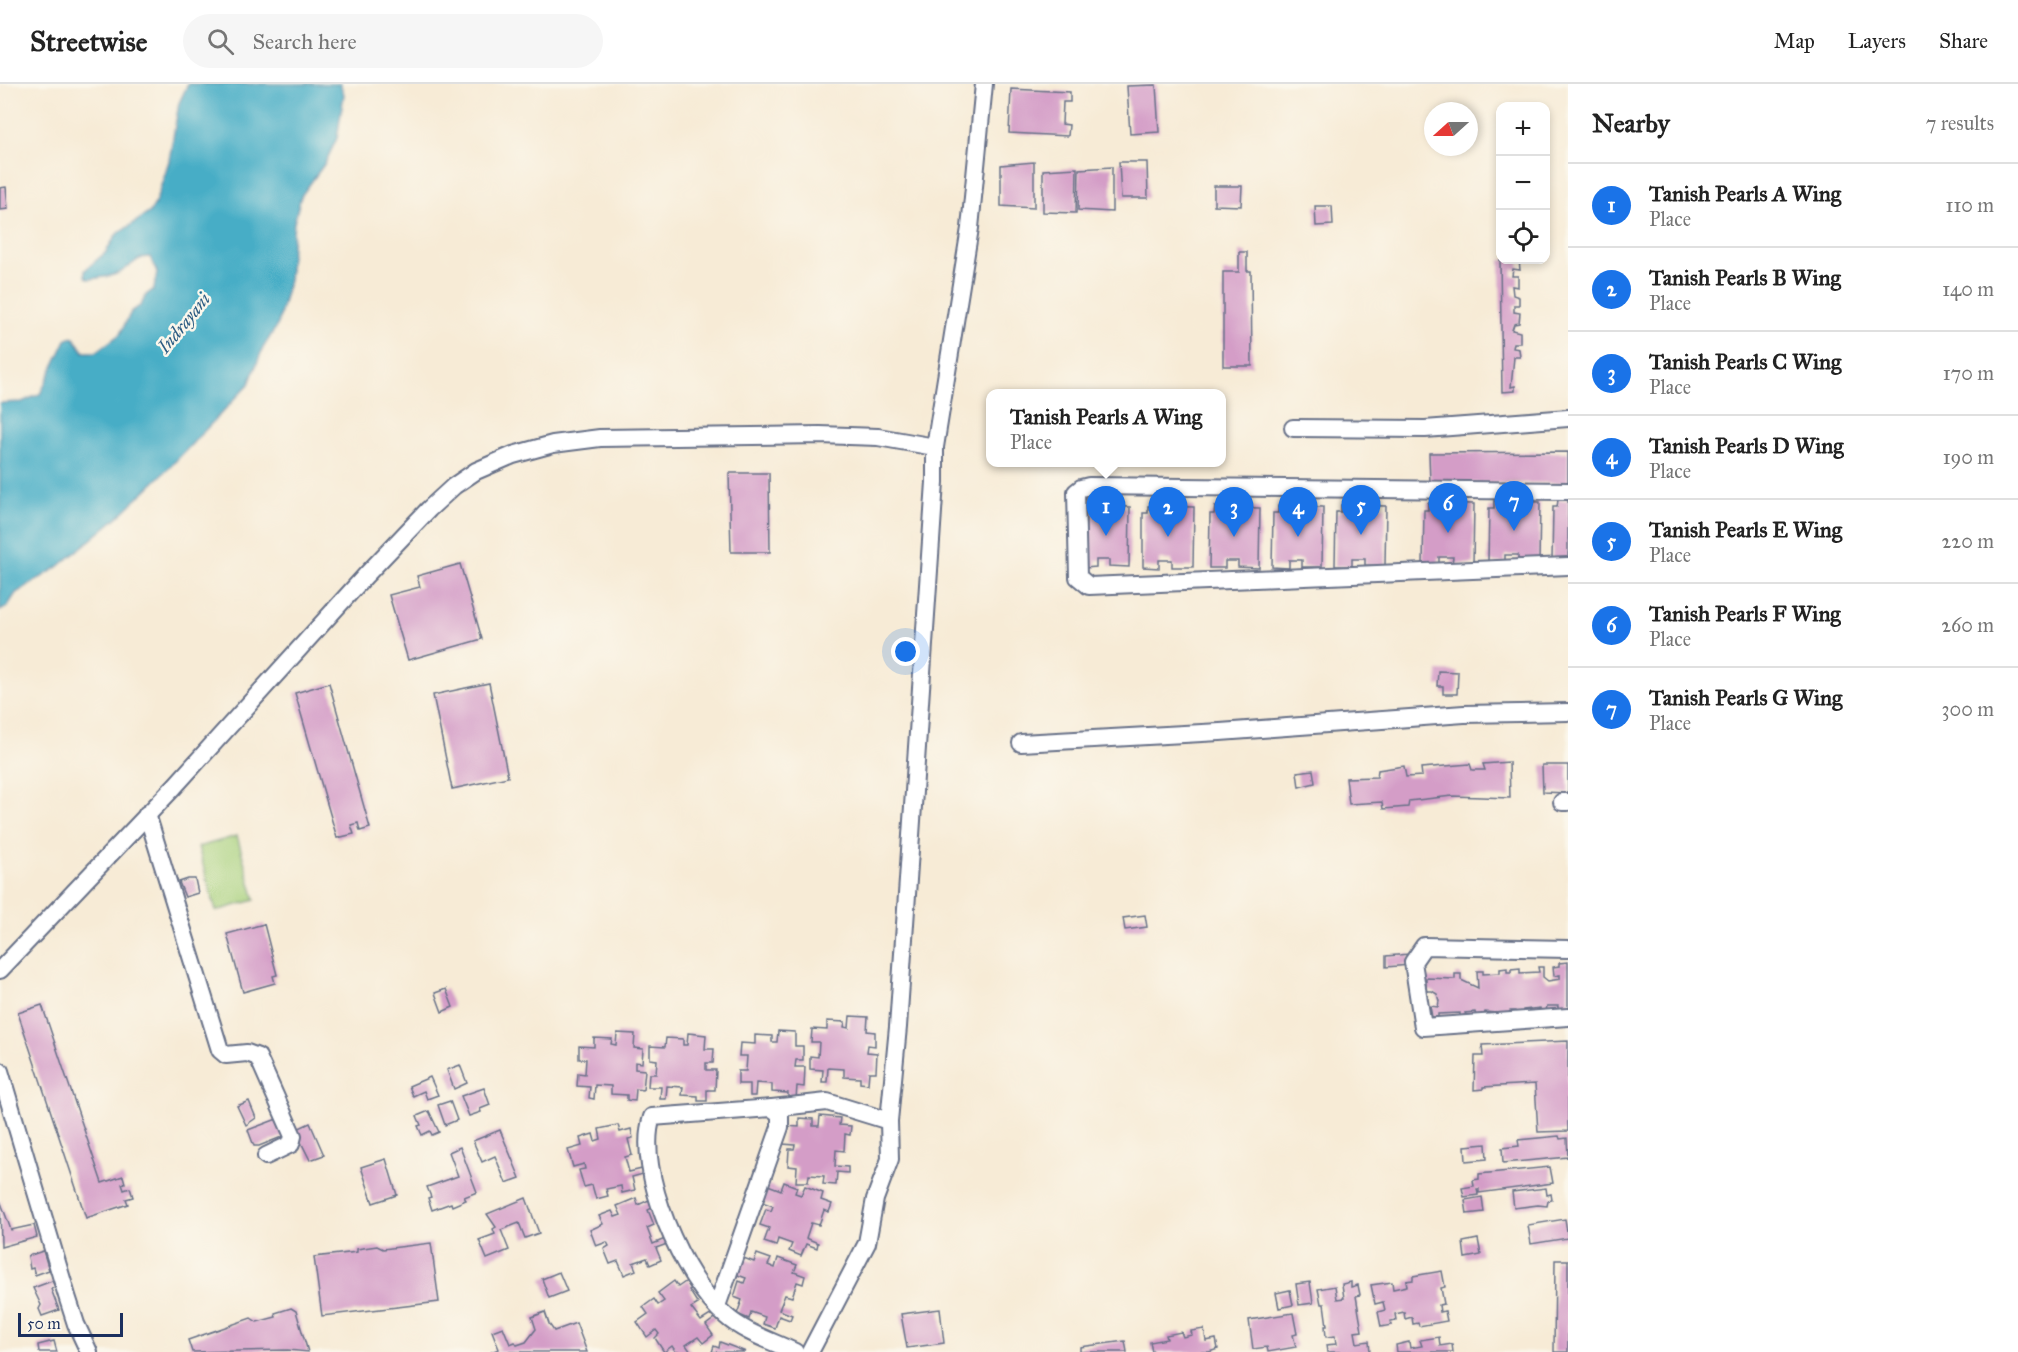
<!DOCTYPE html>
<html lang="en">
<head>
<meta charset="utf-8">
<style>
  :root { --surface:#fff; --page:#f6f6f6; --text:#222; --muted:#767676; --line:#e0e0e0; --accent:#1a73e8 }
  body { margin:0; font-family:"IM FELL Great Primer",serif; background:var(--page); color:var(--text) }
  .controls { position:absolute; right:18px; top:18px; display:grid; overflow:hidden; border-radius:12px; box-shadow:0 3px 9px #0003 }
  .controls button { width:54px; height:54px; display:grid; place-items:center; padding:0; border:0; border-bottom:2px solid var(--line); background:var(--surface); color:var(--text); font:30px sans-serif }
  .compass { position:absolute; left:1424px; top:18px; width:54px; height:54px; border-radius:50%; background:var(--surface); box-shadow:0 3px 9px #0003; rotate:249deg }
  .scale { position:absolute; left:18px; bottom:15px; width:105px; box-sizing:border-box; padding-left:6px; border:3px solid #1b2f5e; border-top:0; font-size:16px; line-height:21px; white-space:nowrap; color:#1b2f5e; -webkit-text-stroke:4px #fbf7ec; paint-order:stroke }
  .you { position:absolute; left:906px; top:568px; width:21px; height:21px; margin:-15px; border:4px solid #fff; border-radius:50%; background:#1a73e8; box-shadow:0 0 0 9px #1a73e833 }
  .badge { display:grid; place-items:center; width:39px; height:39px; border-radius:50%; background:var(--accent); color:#fff; font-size:20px; font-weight:700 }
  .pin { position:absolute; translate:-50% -50px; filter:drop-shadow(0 2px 3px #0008) }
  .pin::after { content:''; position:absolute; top:32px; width:21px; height:18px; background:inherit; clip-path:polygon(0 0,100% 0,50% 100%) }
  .popup { position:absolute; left:986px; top:305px; width:240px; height:78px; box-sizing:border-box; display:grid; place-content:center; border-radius:12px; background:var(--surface); filter:drop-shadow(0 2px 4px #0005); font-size:20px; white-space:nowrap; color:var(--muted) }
  .popup b { font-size:22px; color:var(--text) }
  .popup::after { content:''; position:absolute; left:50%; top:100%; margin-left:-12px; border:12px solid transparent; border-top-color:var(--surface) }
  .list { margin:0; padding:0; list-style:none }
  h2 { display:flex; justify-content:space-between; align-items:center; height:78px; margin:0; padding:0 24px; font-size:26px }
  h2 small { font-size:20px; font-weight:400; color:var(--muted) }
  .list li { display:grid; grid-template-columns:39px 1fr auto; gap:18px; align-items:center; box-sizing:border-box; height:84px; padding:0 24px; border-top:2px solid var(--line) }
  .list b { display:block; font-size:22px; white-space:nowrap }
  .list p { margin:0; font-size:20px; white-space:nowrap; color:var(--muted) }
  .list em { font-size:20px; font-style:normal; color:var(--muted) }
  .icon { flex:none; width:33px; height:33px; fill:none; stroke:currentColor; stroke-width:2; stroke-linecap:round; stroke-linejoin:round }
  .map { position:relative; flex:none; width:1568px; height:1268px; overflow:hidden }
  header { display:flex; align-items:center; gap:36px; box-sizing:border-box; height:84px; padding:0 30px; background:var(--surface); border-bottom:2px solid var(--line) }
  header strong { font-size:28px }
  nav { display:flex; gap:33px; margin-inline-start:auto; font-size:21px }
  .search { width:420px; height:54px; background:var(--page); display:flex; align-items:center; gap:15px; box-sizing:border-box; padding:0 21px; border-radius:33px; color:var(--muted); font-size:22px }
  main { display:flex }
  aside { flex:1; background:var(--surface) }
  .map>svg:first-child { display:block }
</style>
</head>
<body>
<header>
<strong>Streetwise</strong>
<div class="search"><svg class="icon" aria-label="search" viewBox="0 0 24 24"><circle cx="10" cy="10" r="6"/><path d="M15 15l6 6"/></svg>Search here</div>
<nav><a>Map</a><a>Layers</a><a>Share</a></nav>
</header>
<main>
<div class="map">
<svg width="1568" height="1268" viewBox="0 0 1568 1268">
  <rect width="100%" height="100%" fill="#fbf7ec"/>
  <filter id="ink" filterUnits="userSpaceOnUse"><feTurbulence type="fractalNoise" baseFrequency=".0167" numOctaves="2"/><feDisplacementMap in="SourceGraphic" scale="12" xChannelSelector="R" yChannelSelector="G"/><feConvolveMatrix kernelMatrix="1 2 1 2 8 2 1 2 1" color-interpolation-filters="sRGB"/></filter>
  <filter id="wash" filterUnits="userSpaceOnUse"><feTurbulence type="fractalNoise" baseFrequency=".008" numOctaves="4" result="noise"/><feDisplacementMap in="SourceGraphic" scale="24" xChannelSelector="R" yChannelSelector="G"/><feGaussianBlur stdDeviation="1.35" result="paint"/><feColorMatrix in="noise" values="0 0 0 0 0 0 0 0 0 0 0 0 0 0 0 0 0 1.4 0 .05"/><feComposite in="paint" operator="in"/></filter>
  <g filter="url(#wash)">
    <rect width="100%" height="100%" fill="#f7ebd6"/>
    <!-- green -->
    <path fill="#a7d07c" stroke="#61806d" stroke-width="1.5" d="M237,752L255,816L216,827L198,763Z"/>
    <!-- water -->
    <path fill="#47adc6" stroke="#316e92" stroke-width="1.5" d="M188,0H340L344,10L337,54L325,79L301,112L294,138L289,196L278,240L263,264L249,300L169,384L119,432L58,483L16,509L7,523L0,527V319L22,318L40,310L66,256L71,253L74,254L84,268H96L120,250L131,228L141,221L146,211L154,205L157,188L150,173C137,172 130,184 119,189C109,193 99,194 89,195L85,192V186L106,168L116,151L150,128L155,120L169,77L179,19Z"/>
    <g id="blocks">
      <!-- building -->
      <g fill="#d49dc7">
        <path d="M1156,1L1159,48L1130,50L1127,2Z"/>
        <path d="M1011,5L1070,8V18H1063L1062,40L1069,41L1068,52L1009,49Z"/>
        <path d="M1034,78V124L1001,122V81Z"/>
        <path d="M1119,78H1147L1148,114H1121Z"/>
        <path d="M1112,83V128L1078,126L1079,85Z"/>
        <path d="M1077,84L1076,129L1043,128V86Z"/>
        <path d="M1214,102H1242L1241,122L1214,121Z"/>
        <path d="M6,103L8,125L0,126V104Z"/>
        <path d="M1315,122H1332L1333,141L1316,142Z"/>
        <path d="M1239,168H1247V187H1251L1252,282H1223V188H1239Z"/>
        <path d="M1500,176H1519L1520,186L1513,185L1512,192H1518V203L1512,202L1513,211L1519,213V221H1514V228L1520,229L1519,239L1514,240L1512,246L1520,248V259H1514L1513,264L1519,265L1520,273H1514L1511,303L1515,302V307L1502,308Z"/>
        <path d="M1568,368V399H1430L1429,369Z"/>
        <path d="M729,389H769L770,468H731Z"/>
        <path d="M1558,416H1568V477H1552L1553,423H1557Z"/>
        <path d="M1494,417L1540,418L1539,478L1518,477V471H1505V479L1488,478L1489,424H1494Z"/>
        <path d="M1428,419L1474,420L1473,480H1452L1453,473H1439V481H1423L1424,426H1428Z"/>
        <path d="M1341,421L1386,422L1385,482L1365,481V475H1352V482H1335L1336,428H1341Z"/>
        <path d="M1085,422L1130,423L1129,483L1109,482V476H1096V483L1085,484Z"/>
        <path d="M1148,422L1194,423L1193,483H1172V476H1159V484L1143,483V429H1148Z"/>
        <path d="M1278,422L1323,423L1322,483H1302V476H1289V484L1272,483L1273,429H1278Z"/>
        <path d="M1215,423L1260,424L1259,484L1238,483V477H1225V484H1209L1210,430H1214Z"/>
        <path d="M460,480L482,555L408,576L389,511L420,503L417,492Z"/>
        <path d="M1438,587L1458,588L1457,610H1443V602H1437Z"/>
        <path d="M329,599L370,744L360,747L358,739L351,741L354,750L337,754L295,609Z"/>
        <path d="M489,599L508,693L452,705L433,611Z"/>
        <path d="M1509,678L1510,714L1452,712L1409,717L1408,723L1383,725L1382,718L1349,720L1346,694L1377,693L1378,686L1404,682L1406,693L1422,692L1421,684L1470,680L1472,686H1485L1483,680Z"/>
        <path d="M1542,681H1568V709L1543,708Z"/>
        <path d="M1313,686L1315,699L1299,703L1297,688Z"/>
        <path d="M188,795H195L198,809L185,813L179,798Z"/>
        <path d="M1145,831L1147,843L1125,846L1123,834Z"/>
        <path d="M264,840L277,891L273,892L275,899L243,908L227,850Z"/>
        <path d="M1409,870L1410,881L1386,883V872Z"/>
        <path d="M1568,878V922L1566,926H1558V922H1547L1546,927H1541L1540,924L1523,926L1522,929L1516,930L1515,927H1510L1509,930L1485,928L1484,931L1476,932L1475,928L1465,929L1466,931L1460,932V929L1438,930V933H1432L1430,922L1438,923L1439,917L1437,910L1432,907H1426V894L1455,895V890H1461V896L1478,904L1477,887H1483V890L1500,889V885L1507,884V888H1511V885L1520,884V889L1539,888L1538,883H1543V893L1548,897L1560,895V891L1554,892L1553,883L1559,882V879Z"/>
        <path d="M446,905L453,923L442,928L435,909Z"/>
        <path d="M42,921L102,1099L123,1092L125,1099L122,1100L124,1106L130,1104L133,1113L126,1115L128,1120L86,1134L18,929Z"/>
        <path d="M850,932L868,933L867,947L875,948V962L868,961L867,968L877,969L876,988H869L868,1000L860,999V994L844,993V985L828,984L827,998H822L823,986L810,985V972L818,973L819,958H811L812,945L827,946V937L845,938L844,943L849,944Z"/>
        <path d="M778,947L795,948V962H803V976H796L795,983H805L804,1003L797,1002L796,1015L788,1014V1009L772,1008V1000L756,999L755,1012H750V1000H738V987H746L747,972H739L740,959L755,960V951L772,952V958H777Z"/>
        <path d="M617,949L635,950L634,964L643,965L642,979L635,978V985L645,986L643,1006L636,1005L635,1017L627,1016V1011L611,1010V1002L595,1001L594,1015L589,1014L590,1003L577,1002L578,989L585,990L586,975H579V962L594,963V954L612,955L611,960L616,961Z"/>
        <path d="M688,949L706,951L705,965H714L713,979H706V986H716L715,1006H707V1017H698V1012L682,1011L683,1003L667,1002L666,1015H660L661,1003H648L649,990H656L657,976L650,975V962L665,963L666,954L683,955V961H687Z"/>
        <path d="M1568,957V1047L1538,1048L1535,1000L1483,1003V1005L1474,1006L1475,972H1483L1482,961Z"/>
        <path d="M460,981L467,999L454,1005L447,986Z"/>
        <path d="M430,993L438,1011L427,1015L424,1007L413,1012L409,1002Z"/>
        <path d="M484,1004L490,1021L480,1025L481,1028L469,1032L461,1012Z"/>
        <path d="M249,1017L256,1034L246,1041L237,1022Z"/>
        <path d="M450,1017L457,1036L445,1041L438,1021Z"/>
        <path d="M429,1027L439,1048L432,1051L430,1047L422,1051L418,1042L421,1041L417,1032Z"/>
        <path d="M820,1032L840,1034L839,1041L851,1042L850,1051L845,1050L844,1067L836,1066L835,1082L848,1083V1089L837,1088L836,1101L823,1100L824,1092L809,1091L808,1098H796L797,1083L788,1082L789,1065H794L795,1061L783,1060L785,1042L799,1043V1034L813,1035V1042H819Z"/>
        <path d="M277,1035L284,1052L259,1062H254L248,1046Z"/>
        <path d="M310,1039L324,1071L310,1076L295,1046Z"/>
        <path d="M618,1041L620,1048L631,1045L633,1054L628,1055L632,1071L625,1073L629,1088L642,1085L643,1090L632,1093L635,1106L622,1109L621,1102L606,1105L608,1112L596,1115L592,1101L584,1103L579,1086L585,1085L584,1080L573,1083L568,1066L582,1062L580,1054L593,1050L595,1057L601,1055L599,1045Z"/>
        <path d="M500,1046L520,1094L506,1099L495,1072L482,1078L473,1057Z"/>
        <path d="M1559,1052L1560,1055L1567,1054L1568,1073L1503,1079L1502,1064L1519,1062L1518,1056Z"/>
        <path d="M1486,1060L1487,1075L1466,1077L1465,1062Z"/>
        <path d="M460,1063L477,1108L464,1113L466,1116L452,1122L451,1119L432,1126L428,1114L431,1113L427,1103L458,1092L449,1068Z"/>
        <path d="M386,1075L397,1111L373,1119L361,1083Z"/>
        <path d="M1550,1083L1553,1099L1479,1109V1105H1477L1478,1111L1464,1113L1462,1104L1474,1102L1473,1096L1479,1095V1090Z"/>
        <path d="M784,1098L797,1103L795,1109L801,1111L805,1102L823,1109L821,1116L832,1120L829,1128L824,1126L819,1141L811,1139L806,1154L818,1159L817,1164L806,1160L801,1172L789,1167L792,1160L778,1155L776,1162L764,1158L769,1144L760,1141L766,1125L771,1127L773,1122L762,1118L768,1101L781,1106Z"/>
        <path d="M1546,1104L1547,1111L1551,1110L1552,1116L1548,1117L1547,1122L1538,1121L1514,1124L1512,1108Z"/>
        <path d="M1482,1113L1484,1128L1467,1130L1465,1116Z"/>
        <path d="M526,1114L539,1149L525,1154L519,1139L501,1146L509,1166L487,1175L479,1156L495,1150L493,1145L496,1143L487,1130Z"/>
        <path d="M636,1114L638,1121L649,1116L652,1124L648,1126L654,1141L647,1144L653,1160L665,1155L667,1160L656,1164L661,1176L650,1181L647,1174L633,1179L636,1186L624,1191L618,1177L610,1180L604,1165L609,1162L607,1158L596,1162L590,1146L603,1140L599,1132L612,1127L615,1133L621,1131L617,1122Z"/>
        <path d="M0,1116L11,1146L34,1141L37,1153L1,1163Z"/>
        <path d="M1565,1135L1568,1154L1531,1160L1528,1141Z"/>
        <path d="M1478,1155L1481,1171L1465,1174L1463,1158Z"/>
        <path d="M431,1159L439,1218L322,1232L314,1173L357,1168V1165L377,1162L383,1165Z"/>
        <path d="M43,1167L49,1186L35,1191L33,1184L30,1185L28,1172Z"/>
        <path d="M757,1170L771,1175L768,1181L775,1184L778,1174L797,1181L794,1188L805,1192L803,1200L797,1198L792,1213L785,1211L779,1226L792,1231L790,1236L779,1232L775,1244L763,1240L765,1233L751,1228L749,1235L737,1230L742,1216L734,1213L739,1197L744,1199L746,1194L735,1190L741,1173L754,1178Z"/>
        <path d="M1555,1176H1568V1268H1554Z"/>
        <path d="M1442,1187L1445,1203L1441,1204L1444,1220L1439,1221L1440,1228L1445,1227L1447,1237L1419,1242L1418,1239L1413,1240L1412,1233L1405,1235L1404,1228L1395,1230L1396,1236L1391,1237L1392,1241L1381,1243L1378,1228L1385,1226L1383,1218L1375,1220L1371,1201L1392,1198L1393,1205L1407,1202L1406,1197L1413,1196V1192Z"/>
        <path d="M559,1188L567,1207L549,1214L542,1195Z"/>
        <path d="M688,1196L693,1203L689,1206L698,1220L691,1224L701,1237L712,1230L715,1234L706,1241L713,1251L703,1259L698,1253L686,1261L691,1268H676L672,1262L664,1268L655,1254L659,1250L656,1246L647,1253L637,1238L648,1230L643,1223L654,1215L658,1221L664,1217L658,1209L674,1197L678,1203Z"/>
        <path d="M52,1197L55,1203L51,1205L59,1226L42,1232L39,1225L41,1221L33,1204Z"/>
        <path d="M1310,1198L1313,1219L1299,1221L1296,1200Z"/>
        <path d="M1351,1198V1203L1358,1201L1360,1211L1356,1212L1362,1247L1355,1248L1357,1259L1369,1257L1370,1268H1327L1326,1261L1336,1260L1335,1252L1326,1253L1325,1242H1327L1324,1220H1321L1318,1205L1335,1202L1337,1215L1344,1214L1342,1200Z"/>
        <path d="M1290,1206L1293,1221L1279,1224L1276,1209Z"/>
        <path d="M291,1224L296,1227L308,1268L288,1266L192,1268L188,1256L251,1234L257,1238L276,1233L275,1229Z"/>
        <path d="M940,1225L944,1259L907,1264L901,1230Z"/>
        <path d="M545,1228L549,1240L554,1247L576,1239L587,1268H491L499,1265L492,1247L503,1243L510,1260L515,1258L517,1261L526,1258L536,1245L532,1233Z"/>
        <path d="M1293,1229L1297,1250L1293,1251L1296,1263L1268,1268L1267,1263L1253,1265L1249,1236Z"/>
        <path d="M1204,1245L1206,1257L1216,1255L1218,1265L1209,1268H1152L1150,1258L1167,1255L1166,1251L1181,1248L1183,1253L1192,1251L1191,1247Z"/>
        <path d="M1439,1253L1440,1262L1452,1260L1453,1268H1397L1396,1261L1409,1258L1410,1264L1422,1262L1420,1256Z"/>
        <path d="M54,1257L57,1268H39L38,1261Z"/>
        <path d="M1125,1257L1127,1268H1080V1263Z"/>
        <path d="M720,1258L746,1268H712L714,1262L719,1264Z"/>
      </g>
    </g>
  </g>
  <g filter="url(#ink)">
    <use href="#blocks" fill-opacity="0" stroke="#687188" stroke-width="1.5"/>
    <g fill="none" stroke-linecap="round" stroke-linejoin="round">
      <defs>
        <g id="minor">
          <path d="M1293,344L1425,345L1568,334"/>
          <path d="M935,363L970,144L984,0"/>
          <path d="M1568,407L1089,402L1081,404L1076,408L1078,493L1089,502L1568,482"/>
          <path d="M1021,659L1220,648L1464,630L1568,628"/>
          <path d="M1562,718H1568"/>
          <path d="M147,730L220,966L226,971L247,969L258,973L293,1052L291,1060L266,1072"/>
          <path d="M1568,865L1424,862L1413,878L1423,943L1568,933"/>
          <path d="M0,886L174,703L366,491L429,425L454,402L476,387L513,371L553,360L600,354L820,351L878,353L935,363V398L898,943L889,1037L890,1075L875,1115L867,1159L810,1268"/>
          <path d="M0,987L67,1212L76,1240L89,1268"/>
          <path d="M772,1024L827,1018L889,1037"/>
          <path d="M717,1222L780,1043V1030L772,1024L652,1033C634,1086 684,1197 726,1232C745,1249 772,1257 795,1268"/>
        </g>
      </defs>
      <!-- minor casing -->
      <use href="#minor" stroke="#687188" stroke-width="20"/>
      <!-- minor -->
      <use href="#minor" stroke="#fff" stroke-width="16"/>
    </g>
  </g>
  <g text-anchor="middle" stroke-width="5" stroke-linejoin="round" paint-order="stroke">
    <!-- water labels -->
    <g font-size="18" font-style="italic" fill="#2a5b82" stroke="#fbf7ec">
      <text transform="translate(184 239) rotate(-51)" y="6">Indrayani</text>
    </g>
  </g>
</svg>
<div class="controls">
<button>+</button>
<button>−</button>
<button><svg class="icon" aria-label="locate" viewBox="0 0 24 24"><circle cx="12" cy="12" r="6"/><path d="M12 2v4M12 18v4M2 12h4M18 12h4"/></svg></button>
</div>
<svg class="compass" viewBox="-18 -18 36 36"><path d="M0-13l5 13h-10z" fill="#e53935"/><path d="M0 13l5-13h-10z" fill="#767676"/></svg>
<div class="scale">50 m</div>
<div class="you"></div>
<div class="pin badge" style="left:1106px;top:452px">1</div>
<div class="popup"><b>Tanish Pearls A Wing</b>Place</div>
<div class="pin badge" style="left:1168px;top:453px">2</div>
<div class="pin badge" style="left:1234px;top:453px">3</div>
<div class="pin badge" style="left:1298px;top:453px">4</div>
<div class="pin badge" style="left:1361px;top:451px">5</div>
<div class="pin badge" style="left:1448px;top:449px">6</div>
<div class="pin badge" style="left:1514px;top:447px">7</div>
</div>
<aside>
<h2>Nearby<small>7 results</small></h2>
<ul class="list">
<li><span class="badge">1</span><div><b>Tanish Pearls A Wing</b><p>Place</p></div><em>110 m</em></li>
<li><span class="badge">2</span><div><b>Tanish Pearls B Wing</b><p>Place</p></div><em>140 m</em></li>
<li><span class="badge">3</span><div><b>Tanish Pearls C Wing</b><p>Place</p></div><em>170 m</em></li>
<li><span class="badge">4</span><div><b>Tanish Pearls D Wing</b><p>Place</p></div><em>190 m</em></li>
<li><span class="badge">5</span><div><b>Tanish Pearls E Wing</b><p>Place</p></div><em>220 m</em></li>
<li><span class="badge">6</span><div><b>Tanish Pearls F Wing</b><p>Place</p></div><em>260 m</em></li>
<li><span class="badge">7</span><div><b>Tanish Pearls G Wing</b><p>Place</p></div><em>300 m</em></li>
</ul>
</aside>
</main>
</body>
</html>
